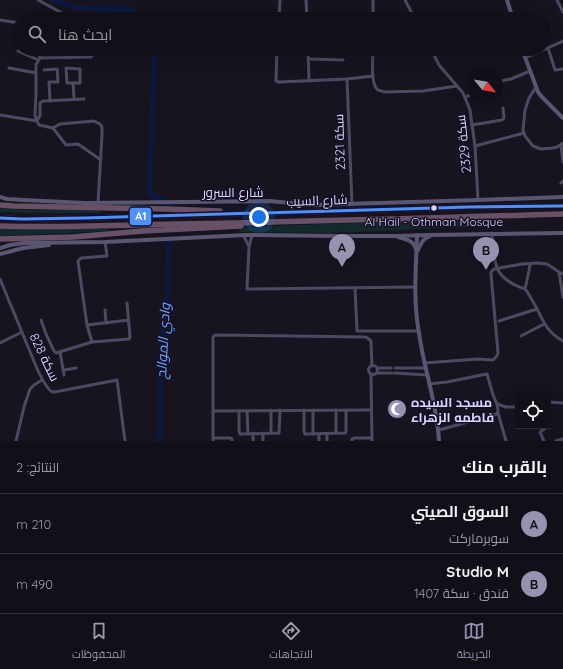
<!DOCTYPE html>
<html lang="ar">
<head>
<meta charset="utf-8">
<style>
  :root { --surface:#110f18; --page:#1e1d25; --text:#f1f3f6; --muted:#9c9ca2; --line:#302f37; --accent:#9891b0 }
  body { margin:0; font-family:Quicksand,Cairo,sans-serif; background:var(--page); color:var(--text); direction:rtl }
  .controls { position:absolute; right:12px; bottom:12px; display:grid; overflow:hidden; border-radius:0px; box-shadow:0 4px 16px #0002 }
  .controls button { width:36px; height:36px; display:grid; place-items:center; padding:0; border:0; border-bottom:1px solid var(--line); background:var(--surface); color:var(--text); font:20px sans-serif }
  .compass { position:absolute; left:467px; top:68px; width:36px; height:36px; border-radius:50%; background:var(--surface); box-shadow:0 4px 16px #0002; rotate:120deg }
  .you { position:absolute; left:259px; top:217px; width:14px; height:14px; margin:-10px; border:3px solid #fff; border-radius:50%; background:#1a73e8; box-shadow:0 0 0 6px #1a73e833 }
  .badge { display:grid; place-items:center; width:26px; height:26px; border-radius:50%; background:var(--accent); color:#111; font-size:13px; font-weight:700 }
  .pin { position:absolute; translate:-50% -33px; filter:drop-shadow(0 1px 2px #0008) }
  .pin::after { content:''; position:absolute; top:21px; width:14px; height:12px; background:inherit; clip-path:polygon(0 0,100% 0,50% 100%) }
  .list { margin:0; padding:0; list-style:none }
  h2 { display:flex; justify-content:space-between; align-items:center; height:52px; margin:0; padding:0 16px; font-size:17px }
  h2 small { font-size:13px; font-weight:400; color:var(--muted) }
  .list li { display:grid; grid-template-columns:26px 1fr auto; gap:12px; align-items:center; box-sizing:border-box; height:60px; padding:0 16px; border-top:1px solid var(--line) }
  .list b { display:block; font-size:15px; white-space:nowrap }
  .list p { margin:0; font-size:13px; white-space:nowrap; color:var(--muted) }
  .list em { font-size:13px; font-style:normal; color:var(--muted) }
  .icon { flex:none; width:22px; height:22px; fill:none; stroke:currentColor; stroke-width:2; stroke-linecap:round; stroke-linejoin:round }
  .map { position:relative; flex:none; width:563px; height:441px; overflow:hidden; direction:ltr }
  .search { position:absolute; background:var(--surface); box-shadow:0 4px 16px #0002; left:12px; right:12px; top:12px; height:44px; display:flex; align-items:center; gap:10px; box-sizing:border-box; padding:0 14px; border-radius:22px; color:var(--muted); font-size:15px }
  .sheet { height:172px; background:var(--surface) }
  nav { display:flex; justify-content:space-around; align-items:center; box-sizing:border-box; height:56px; border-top:1px solid var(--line); background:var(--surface); font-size:11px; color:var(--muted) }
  nav a { display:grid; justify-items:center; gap:2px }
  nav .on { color:var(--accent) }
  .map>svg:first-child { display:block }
</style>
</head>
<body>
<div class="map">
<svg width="563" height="441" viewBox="0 0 563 441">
  <rect width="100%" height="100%" fill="#171420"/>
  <!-- green -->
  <g fill="#132a2d">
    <path d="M0,208L29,210L90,209L101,210L100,213H41L0,212Z"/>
    <path d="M476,220L477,227L407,229L404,230L331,233L239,232L240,228L324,224Z"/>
    <path d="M107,228L109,229V231L0,236V229H67Z"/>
  </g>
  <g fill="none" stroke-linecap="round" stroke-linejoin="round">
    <!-- river -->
    <g stroke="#0c193f" stroke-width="5.5">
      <path d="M53,0L71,6L85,8L110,9"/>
      <path d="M112,9H128L138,16L148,19H157"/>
      <path d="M149,192L155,49"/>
      <path d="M149,193L150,194L172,206"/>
      <path d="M158,441L160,433V365L168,291L169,241"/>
    </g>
    <!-- street -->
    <g stroke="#4d4961" stroke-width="3">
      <path d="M38,0L62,13L63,14L61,19"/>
      <path d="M306,0L307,19"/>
      <path d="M405,0L415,19"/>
      <path d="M557,0L563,12"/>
      <path d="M279,19L280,0"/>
      <path d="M373,19V0"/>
      <path d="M0,20L19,23"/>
      <path d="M548,48L555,70L563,69"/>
      <path d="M277,49L276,79V81L279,82L347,79L373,76"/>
      <path d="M308,49L309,80"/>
      <path d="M373,49C373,59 370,84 378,90C379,90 384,92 384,92L423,91L457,86"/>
      <path d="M431,49L439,65L463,93L470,110L475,146L478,200"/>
      <path d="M18,51L38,60"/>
      <path d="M39,58L91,57L97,49"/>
      <path d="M69,58L75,49"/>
      <path d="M525,58L563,41"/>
      <path d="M308,59L343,60"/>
      <path d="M9,68L36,73"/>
      <path d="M66,68L80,69V83H67Z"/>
      <path d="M44,70L57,69L58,82H49L50,101"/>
      <path d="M347,79L352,204"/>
      <path d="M73,83L74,99"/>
      <path d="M497,83L505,80L511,79L530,71"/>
      <path d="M536,87L529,98L525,110L523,130L525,136L533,146L541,149L553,148L557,147L563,143"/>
      <path d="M465,97L473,94"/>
      <path d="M84,99L43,101L40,103V115L37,121L39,125L53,128L60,124L94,121L100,124L102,127V135L98,203"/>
      <path d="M0,115L37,121L35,115L36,94V65L44,49"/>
      <path d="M472,125L502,120L504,118L503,108"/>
      <path d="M53,128L66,145L78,144L101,160"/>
      <path d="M561,145L563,162"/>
      <path d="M475,146L524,133"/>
      <path d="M561,183L563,181"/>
      <path d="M492,233C493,245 493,259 498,270C502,278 509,282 517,286C519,287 523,288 525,289C528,292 530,297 532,300C543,317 543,330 563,341"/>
      <path d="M243,235L249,246"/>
      <path d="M252,235L249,247L247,289L415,287"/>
      <path d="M559,272L563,297"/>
      <path d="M0,279L38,371C41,376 47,391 53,392C54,392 59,391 60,391L117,380L125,441"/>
      <path d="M355,288L357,331H418"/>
      <path d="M525,289L529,271L530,264"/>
      <path d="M105,310L106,323"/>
      <path d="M41,320L46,334L54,351L56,353L92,342L129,339L130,337L127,303"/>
      <path d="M499,321L537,309"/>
      <path d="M87,325L129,320"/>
      <path d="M521,336L544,324"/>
      <path d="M92,342L87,325L78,261L81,258L107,256L105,242"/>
      <path d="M0,343L22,332"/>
      <path d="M60,352L64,375"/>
      <path d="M424,363L478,359L493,360L497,356L498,353L491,274V272L494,269L522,264L537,263L547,264L559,272L563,274"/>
      <circle cx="373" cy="370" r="4.5"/>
      <path d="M378,368H391"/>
      <path d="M395,368H425"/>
      <path d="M64,370L76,368"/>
      <path d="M377,373H392"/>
      <path d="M395,373L427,375"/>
      <path d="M371,374L372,441"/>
      <path d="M429,384L447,382L487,374L493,395L497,404L506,407H518"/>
      <path d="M548,402L563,403"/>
      <path d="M304,410V431L305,434L345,433L346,432V410"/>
      <path d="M313,410V434"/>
      <path d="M336,410V433"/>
      <path d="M213,411L371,410"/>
      <path d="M239,411V432L240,434L279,433L280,410"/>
      <path d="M247,411L248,434"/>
      <path d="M498,413L506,441"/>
      <path d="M439,430L497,414L498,411L497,404"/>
      <path d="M253,433V441"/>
      <path d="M271,433V410"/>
      <path d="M327,434V441"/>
      <path d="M213,438H231L232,439V441"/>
      <path d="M16,441L24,407L30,389L34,385L42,380"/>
      <path d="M213,441V337L215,335L366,337L370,340L371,342L372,366"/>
      <path d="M263,441V433"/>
      <path d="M319,441V434"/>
      <path d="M352,441V439L354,438H371"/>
      <path d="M544,441L540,432L548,426"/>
      <path d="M556,441L563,439"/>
    </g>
    <!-- secondary -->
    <g stroke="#5a5672" stroke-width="4">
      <path d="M507,0L513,19"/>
      <path d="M522,49L538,92L541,96L563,118"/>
      <path d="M0,197L7,199L24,200L85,203L269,201L313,205L478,200L563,197"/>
      <path d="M417,235C416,268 413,301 419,333C424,369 437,404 439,441"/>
      <path d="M398,237C407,240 413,240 416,249"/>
      <path d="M0,248L10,245L24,243L105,242L246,235L340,236H396L432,235L563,233"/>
      <path d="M418,250C421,244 423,238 430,236"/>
      <path d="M0,254L23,248L49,245"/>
    </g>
    <!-- highway -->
    <g stroke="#685167" stroke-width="5.5">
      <path d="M0,205L13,206L166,209L220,211"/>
      <path d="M0,218L22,219L85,218L469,207L563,206"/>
      <path d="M0,226C59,228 117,225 176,224C305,222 434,218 563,214"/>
      <path d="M0,239L73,237L143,231L241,226"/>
    </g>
    <defs>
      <path id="bus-1" d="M0,218L22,219L85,218L469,207L563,206"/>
    </defs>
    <!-- bus-1 casing -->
    <use href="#bus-1" stroke="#150f25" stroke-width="6"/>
    <!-- bus-1 -->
    <use href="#bus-1" stroke="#4c91ff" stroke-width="3"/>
  </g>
  <!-- icons -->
  <defs>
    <symbol id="mosque-disc" viewBox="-11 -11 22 22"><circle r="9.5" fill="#9891b0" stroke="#150f25"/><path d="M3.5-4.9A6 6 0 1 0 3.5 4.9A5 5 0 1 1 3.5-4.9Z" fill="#fff"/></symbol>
  </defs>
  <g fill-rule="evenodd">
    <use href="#mosque-disc" x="386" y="398" width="22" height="22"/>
  </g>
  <!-- markers -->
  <circle fill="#ddd4fe" stroke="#150f25" stroke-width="1.5" cx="434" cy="208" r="3.5"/>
  <g text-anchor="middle" stroke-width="3" stroke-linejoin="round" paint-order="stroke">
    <!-- bus labels -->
    <g font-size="12" fill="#ddd4fe" stroke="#150f25">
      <text x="434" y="226">Al Hail - Othman Mosque</text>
    </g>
    <!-- street labels -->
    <g font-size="13" fill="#ddd4fe" stroke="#150f25">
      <text transform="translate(339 142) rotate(-92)" y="5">سكة 2321</text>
      <text transform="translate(463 144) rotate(-96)" y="5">سكة 2329</text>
      <text x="233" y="197">شارع السرور</text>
      <text transform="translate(317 200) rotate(-2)" y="5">شارع السيب</text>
      <text transform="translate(45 357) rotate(64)" y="5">سكة 828</text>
    </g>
    <!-- poi labels -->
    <g font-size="13" font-weight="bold" fill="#ddd4fe" stroke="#150f25" text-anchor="start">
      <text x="411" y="407">مسجد السيده<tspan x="411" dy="15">فاطمه الزهراء</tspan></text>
    </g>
    <!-- water labels -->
    <g font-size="14" font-style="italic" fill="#64a7fc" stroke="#150f25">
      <text transform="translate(163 341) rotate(-87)" y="5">وادي الموالح</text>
    </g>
  </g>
  <rect stroke="#150f25" stroke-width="1.5" x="129" y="207" width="23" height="19" rx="4" fill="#4c91ff"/>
  <g font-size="11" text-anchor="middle" font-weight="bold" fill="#fff">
    <text x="141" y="220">A1</text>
  </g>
</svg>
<div class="controls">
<button><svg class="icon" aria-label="locate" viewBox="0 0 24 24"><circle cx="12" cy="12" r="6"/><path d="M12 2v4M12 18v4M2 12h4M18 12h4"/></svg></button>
</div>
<svg class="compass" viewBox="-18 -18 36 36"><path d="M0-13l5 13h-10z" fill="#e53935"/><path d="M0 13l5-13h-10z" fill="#9c9ca2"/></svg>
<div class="you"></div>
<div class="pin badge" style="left:342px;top:267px">A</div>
<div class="pin badge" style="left:486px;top:270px">B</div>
<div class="search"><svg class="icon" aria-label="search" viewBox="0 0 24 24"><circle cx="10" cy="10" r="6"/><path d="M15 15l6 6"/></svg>ابحث هنا</div>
</div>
<section class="sheet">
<h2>بالقرب منك<small>النتائج: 2</small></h2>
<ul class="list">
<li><span class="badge">A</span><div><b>السوق الصيني</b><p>سوبرماركت</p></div><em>210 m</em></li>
<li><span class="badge">B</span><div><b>Studio M</b><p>فندق · سكة 1407</p></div><em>490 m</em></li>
</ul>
</section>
<nav>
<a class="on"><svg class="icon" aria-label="map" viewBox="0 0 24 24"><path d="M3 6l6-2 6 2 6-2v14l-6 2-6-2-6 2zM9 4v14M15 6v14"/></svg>الخريطة</a>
<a><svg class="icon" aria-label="directions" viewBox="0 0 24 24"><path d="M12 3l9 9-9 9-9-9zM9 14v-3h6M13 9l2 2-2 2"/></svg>الاتجاهات</a>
<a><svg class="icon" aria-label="saved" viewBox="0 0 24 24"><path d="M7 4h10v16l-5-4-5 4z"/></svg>المحفوظات</a>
</nav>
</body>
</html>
